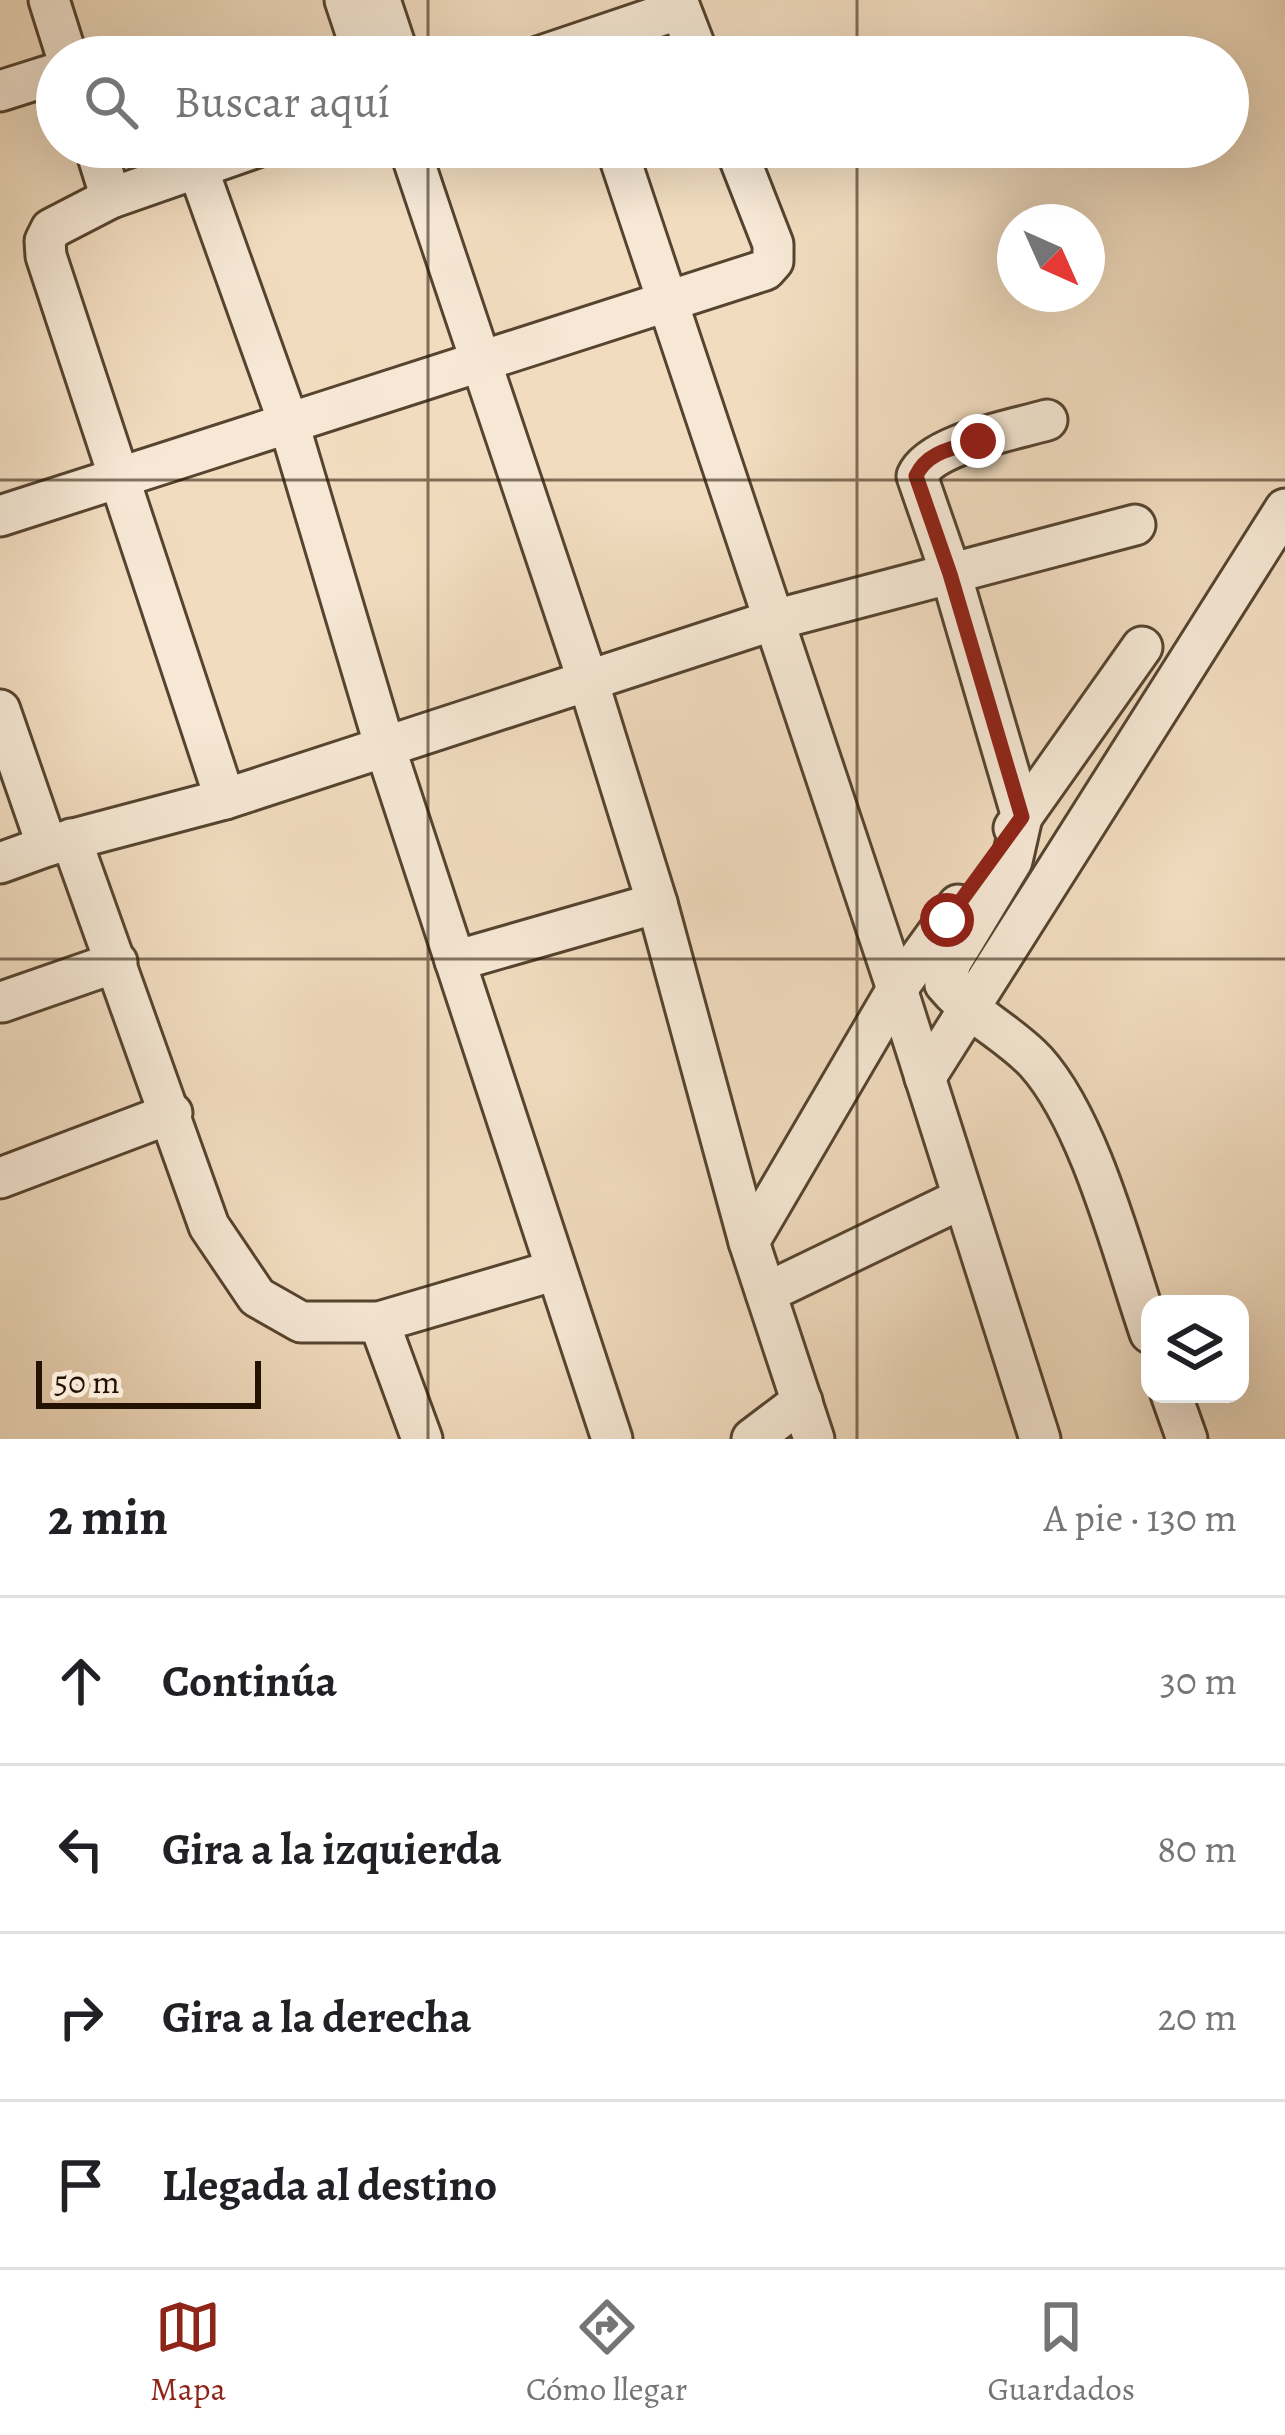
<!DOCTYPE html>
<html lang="es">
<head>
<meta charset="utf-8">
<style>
  :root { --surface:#fff; --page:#f6f6f6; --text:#202124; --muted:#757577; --line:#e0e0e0; --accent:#8f2418 }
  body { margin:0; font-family:Alegreya,serif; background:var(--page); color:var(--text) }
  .controls { position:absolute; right:36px; bottom:36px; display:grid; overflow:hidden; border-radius:24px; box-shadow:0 12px 48px #0002 }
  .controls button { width:108px; height:108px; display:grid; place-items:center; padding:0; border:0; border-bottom:3px solid var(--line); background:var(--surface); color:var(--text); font:60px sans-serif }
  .compass { position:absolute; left:997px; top:204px; width:108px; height:108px; border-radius:50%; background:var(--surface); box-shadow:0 12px 48px #0002; rotate:135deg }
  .scale { position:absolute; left:36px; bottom:30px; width:225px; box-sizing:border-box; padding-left:12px; border:6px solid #231201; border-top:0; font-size:33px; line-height:42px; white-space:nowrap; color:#231201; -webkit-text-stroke:9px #f6e8d5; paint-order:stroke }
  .stop { position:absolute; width:36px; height:36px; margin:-27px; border:9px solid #8f2418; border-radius:50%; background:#fff }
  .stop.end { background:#8f2418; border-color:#fff; box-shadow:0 3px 12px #0008 }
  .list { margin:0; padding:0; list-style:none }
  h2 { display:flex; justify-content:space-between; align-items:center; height:156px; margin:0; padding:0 48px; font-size:51px }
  h2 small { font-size:39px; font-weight:400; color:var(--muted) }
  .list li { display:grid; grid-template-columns:78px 1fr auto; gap:36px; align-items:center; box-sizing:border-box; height:168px; padding:0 48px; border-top:3px solid var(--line) }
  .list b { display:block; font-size:45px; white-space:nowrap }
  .list em { font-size:39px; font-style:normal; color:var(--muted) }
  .icon { flex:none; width:66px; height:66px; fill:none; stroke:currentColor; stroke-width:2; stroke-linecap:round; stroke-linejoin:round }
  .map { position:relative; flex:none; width:1285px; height:1439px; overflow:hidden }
  .search { position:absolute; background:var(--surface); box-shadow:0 12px 48px #0002; left:36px; right:36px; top:36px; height:132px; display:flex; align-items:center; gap:30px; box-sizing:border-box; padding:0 42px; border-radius:66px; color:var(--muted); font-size:45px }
  .sheet { height:828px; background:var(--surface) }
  nav { display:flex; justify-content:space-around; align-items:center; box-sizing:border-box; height:168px; border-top:3px solid var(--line); background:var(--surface); font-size:33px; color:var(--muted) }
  nav a { display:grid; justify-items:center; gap:6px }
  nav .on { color:var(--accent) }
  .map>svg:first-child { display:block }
</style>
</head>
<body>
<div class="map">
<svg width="1285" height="1439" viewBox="0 0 1285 1439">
  <rect width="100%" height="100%" fill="#f1dcbf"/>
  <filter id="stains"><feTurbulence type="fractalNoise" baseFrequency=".00167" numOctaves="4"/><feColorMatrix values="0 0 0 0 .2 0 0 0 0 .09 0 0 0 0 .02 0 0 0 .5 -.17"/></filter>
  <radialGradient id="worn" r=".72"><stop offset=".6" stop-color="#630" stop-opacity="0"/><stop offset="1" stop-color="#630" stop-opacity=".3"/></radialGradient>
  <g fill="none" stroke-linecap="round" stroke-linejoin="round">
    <defs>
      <g id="minor">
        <path d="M49,0L67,57"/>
        <path d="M345,0L364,57"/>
        <path d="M380,0L399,57"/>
        <path d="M677,0L699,57"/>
        <path d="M538,57L680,9"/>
        <path d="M0,91L57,73"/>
        <path d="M95,147L111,198"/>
        <path d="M409,147L589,684L657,903L749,1242L814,1439"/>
        <path d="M616,147L897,989L1040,1439"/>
        <path d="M198,169L289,424L385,747L612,1439"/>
        <path d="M1047,420C1013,430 931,444 917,476L951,574L1022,817L1012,861L951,962L945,984C971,1016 1009,1033 1036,1062C1090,1122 1123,1254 1150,1333"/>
        <path d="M0,516L765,270L773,261V244L735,147"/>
        <path d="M0,710L47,846"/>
        <path d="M225,799L46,256L45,241L51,229L111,198L257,147"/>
        <path d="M1014,828L1142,647"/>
        <path d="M71,839L209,1226L257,1297L301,1322H379L556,1270"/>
        <path d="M0,863L47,846L225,799L774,620L1135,525"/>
        <path d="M455,961L657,903"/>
        <path d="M2,1002L117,962"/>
        <path d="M925,1078L1285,509"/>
        <path d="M0,1178L172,1113"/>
        <path d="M749,1242L897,989L958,905"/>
        <path d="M766,1293L963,1198"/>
        <path d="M379,1322L422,1439"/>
        <path d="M1171,1394L1187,1439"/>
        <path d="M752,1439L802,1401"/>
      </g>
    </defs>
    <!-- minor casing -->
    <use href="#minor" stroke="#564430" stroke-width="45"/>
    <!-- minor -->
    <use href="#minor" stroke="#f6e8d5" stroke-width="39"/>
  </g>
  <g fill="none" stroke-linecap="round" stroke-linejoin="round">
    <!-- route -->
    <path stroke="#8f2418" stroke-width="15" d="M947,920L1022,817L950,574L916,476C927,451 955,448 978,441"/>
  </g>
  <!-- grid -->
  <path fill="none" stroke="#231201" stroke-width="3" stroke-opacity="0.55" d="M428,0V57M857,0V57M428,147V1439M857,147V1439M0,480H1285M0,959H1285"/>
  <rect width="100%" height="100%" filter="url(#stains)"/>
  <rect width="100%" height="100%" fill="url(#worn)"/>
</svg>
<div class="controls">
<button><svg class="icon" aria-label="layers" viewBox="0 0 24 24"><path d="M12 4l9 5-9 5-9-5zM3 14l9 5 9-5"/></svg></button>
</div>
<svg class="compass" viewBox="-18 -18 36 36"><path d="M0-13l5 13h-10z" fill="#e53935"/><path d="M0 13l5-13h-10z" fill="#757577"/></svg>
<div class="scale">50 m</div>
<div class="stop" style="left:947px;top:920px"></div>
<div class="stop end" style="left:978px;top:441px"></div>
<div class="search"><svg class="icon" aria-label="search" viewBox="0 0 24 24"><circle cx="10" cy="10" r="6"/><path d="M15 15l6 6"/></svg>Buscar aquí</div>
</div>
<section class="sheet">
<h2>2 min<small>A pie · 130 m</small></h2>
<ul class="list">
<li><svg class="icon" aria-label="ahead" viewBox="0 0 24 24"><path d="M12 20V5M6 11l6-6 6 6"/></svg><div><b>Continúa</b></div><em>30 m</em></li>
<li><svg class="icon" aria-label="left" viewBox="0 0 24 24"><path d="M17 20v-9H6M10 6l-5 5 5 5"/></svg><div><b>Gira a la izquierda</b></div><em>80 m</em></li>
<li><svg class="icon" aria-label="right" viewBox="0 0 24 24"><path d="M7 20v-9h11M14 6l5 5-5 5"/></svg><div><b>Gira a la derecha</b></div><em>20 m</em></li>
<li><svg class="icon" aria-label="arrive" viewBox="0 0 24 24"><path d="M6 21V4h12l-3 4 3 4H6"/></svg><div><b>Llegada al destino</b></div></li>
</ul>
</section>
<nav>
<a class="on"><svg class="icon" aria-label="map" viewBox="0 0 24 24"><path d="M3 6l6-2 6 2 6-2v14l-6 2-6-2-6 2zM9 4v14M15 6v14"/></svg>Mapa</a>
<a><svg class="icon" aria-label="directions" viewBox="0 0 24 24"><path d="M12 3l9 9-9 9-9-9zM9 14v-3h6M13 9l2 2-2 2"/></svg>Cómo llegar</a>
<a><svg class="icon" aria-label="saved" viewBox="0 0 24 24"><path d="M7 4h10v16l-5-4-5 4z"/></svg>Guardados</a>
</nav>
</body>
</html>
